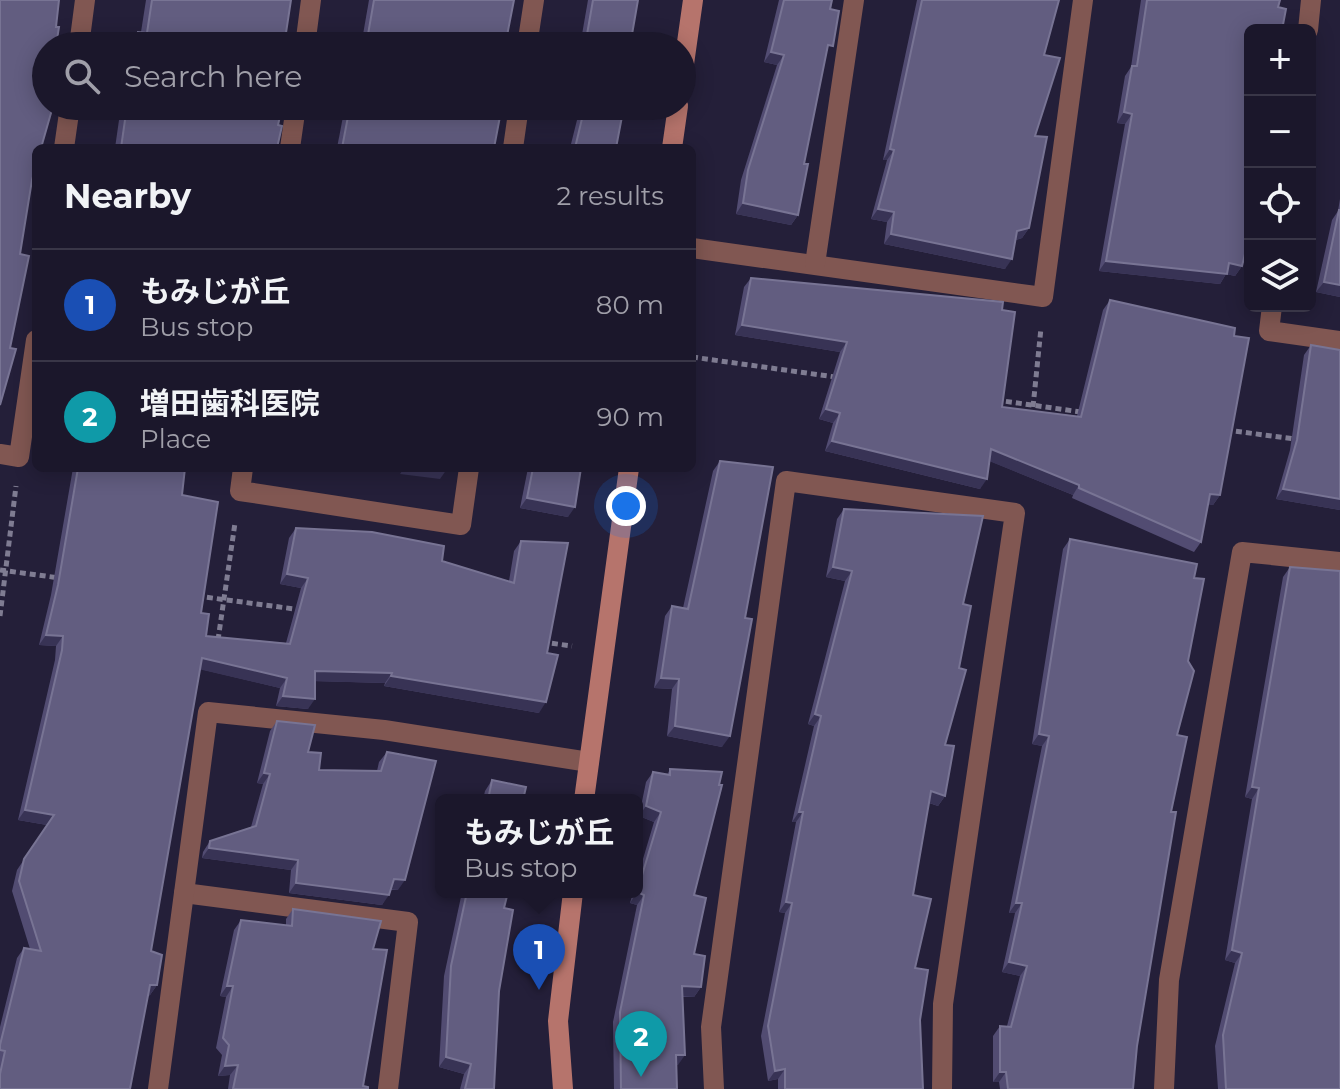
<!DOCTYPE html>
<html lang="en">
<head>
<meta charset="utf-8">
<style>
  :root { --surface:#1b172b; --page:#242033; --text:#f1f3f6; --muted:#a09fa9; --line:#393647; --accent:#db2777 }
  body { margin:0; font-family:Montserrat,"Noto Sans JP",sans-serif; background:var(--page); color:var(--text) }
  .controls { position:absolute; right:24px; top:24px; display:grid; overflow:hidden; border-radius:12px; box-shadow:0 4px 20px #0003 }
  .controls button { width:72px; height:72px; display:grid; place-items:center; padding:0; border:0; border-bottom:2px solid var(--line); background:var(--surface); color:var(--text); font:40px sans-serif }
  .you { position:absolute; left:626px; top:506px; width:28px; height:28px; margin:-20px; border:6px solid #fff; border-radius:50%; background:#1a73e8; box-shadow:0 0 0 12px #1a73e833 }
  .badge { display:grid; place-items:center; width:52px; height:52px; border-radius:50%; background:var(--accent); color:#fff; font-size:26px; font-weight:700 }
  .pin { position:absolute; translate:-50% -66px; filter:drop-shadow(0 2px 4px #0008) }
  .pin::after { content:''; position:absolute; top:42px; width:28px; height:24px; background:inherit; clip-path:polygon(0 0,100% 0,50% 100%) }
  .popup { position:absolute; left:435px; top:794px; width:208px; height:104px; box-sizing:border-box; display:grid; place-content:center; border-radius:12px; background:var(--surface); filter:drop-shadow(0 2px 6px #0005); font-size:26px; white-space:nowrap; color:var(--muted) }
  .popup b { font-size:30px; color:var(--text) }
  .popup::after { content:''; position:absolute; left:50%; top:100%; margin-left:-16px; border:16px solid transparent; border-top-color:var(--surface) }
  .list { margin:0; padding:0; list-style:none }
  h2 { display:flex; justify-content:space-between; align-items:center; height:104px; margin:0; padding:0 32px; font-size:34px }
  h2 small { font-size:26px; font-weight:400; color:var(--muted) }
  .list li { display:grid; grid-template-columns:52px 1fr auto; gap:24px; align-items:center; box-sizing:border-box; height:112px; padding:0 32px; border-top:2px solid var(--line) }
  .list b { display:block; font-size:30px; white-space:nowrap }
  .list p { margin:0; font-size:26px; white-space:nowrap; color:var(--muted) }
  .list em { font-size:26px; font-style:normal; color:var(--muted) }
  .icon { flex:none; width:44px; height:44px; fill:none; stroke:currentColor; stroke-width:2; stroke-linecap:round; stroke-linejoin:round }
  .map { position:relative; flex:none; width:1340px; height:1089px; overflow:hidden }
  .search { position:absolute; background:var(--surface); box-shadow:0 4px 20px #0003; left:32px; top:32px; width:664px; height:88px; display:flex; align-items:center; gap:20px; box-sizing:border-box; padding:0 28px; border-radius:44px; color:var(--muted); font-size:30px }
  .panel { position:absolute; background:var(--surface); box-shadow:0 4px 20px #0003; left:32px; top:144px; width:664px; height:328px; border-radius:12px }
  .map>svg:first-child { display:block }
</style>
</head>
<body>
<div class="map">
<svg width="1340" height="1089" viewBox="0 0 1340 1089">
  <rect width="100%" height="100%" fill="#241f39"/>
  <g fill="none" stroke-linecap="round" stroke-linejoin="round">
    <!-- path -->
    <g stroke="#7f7c92" stroke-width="5" stroke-dasharray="6 4" stroke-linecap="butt">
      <path d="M692,357L835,377"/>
      <path d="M996,400L1081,412"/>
      <path d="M1032,417L1041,328"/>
      <path d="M1226,430L1295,439"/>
      <path d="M0,570L60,578"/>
      <path d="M197,596L302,610"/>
      <path d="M0,616L16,486"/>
      <path d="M218,640L235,523"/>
      <path d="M542,642L572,646"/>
    </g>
    <!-- street -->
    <g stroke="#815752" stroke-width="20">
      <path d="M1308,30L1311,0"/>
      <path d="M79,46L85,0"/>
      <path d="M305,46L311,0"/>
      <path d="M527,46L534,0"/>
      <path d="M64,148L70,106"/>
      <path d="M290,148L296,106"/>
      <path d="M513,148L519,106"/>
      <path d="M692,248L1043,297L1083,0"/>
      <path d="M815,264L854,0"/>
      <path d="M1272,306L1269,331L1340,341"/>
      <path d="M0,454L19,457L36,340"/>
      <path d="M243,468L240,491L461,525L469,468"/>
      <path d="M184,893L408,922L388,1089"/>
      <path d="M158,1089L208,712L384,730L589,762"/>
      <path d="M714,1089L711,1027L786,481L1015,513L943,1004L942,1089"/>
      <path d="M1164,1089L1169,980L1242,552L1340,562"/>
    </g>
    <!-- secondary -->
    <g stroke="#b6746c" stroke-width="20">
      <path d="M682,78L693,0"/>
      <path d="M672,148L678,106"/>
      <path d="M584,800L629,468"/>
      <path d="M563,1089L558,1021L573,892"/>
    </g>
  </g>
  <!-- wall -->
  <g fill="#524c72">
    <path d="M146,0H291L284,46H130L131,42L138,32H141Z"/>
    <path d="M369,0H514L505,46H361Z"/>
    <path d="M588,0H638L630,46H580Z"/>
    <path d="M779,0H832L826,56L804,164L798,215L791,225L736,214L741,180L777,65L764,62Z"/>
    <path d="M917,0H1059L1044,55L1035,136L1029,228L1022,238L1016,240L1005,269L884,244L887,222L871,219L887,160H883Z"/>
    <path d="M1141,0H1280L1242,266L1235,276L1226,274L1220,284L1099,271L1125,124L1117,123L1125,76L1131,67Z"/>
    <path d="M121,106H271V109L278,125L277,148H115Z"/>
    <path d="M345,106H502L494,148H337Z"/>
    <path d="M568,106H624L616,148H570L578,116L567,114Z"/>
    <path d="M1340,199V297L1316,292L1332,220L1338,211Z"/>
    <path d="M751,278L1002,310V407L1077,416L1103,310L1110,300L1234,336L1220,495L1213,505L1208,504L1201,542L1194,552L1072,498L1073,495L990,461L980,489L825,451L833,423L819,419L840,352L735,335L744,287Z"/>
    <path d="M1311,345L1340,510L1276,499L1290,450L1304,355Z"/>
    <path d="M720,461L745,618L722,747L667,736L672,689L654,688L665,616L672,606L683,608L713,471Z"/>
    <path d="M73,468H185L182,495L206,636L286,643L301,588L280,584L289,538L296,528L442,561L509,581L514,551L521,541L547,653L539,713L384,686L385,683L315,681L308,709L276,706L280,688L200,669L151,951L157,985L150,995L0,1089V1027L17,958L24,948L30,949L12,891L17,870L47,825L18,820L55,660L56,646L39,645L51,595Z"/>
    <path d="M528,468H581L568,517L520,508Z"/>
    <path d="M844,509L963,604L945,745V796L938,806L929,803L913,895L915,968L920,1020L923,1089H778V1079L768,1081L761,1036L785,913L779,912L796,822H792L814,726L808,724L845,581L826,577L837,519Z"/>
    <path d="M1070,539L1194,578L1188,661L1177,735L1171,812L1137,1046L1133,1089H1000L999,1082H993V1036L1000,1026H1007L1020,976L1002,972L1015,913H1009L1042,746L1032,744L1063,549Z"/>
    <path d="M1290,567L1340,1089H1218L1215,1046L1235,963L1225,960L1252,799L1245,797L1283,577Z"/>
    <path d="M277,721L308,752L319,770L377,771L379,762L387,752L398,890H390L382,905L289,893L291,870L202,858L203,852L210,841L251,827L263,784L257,783L270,731Z"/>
    <path d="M670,769L694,895V954L701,987L694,997H683L678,1065H676L677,1089H614L613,1022L637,905L630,903L633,892H637V879L654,822L639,816L646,782L653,772L667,775Z"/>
    <path d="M492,780L523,800H483L485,791Z"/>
    <path d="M462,892H508L504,908L494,1089H460L464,1074L439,1067L444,976Z"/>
    <path d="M293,909L373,949L363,1086L368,1089H228L230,1075L218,1076L222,1055L216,1048L226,997L220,996L234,930L241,920L286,925V919Z"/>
  </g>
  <!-- shaded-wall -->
  <g fill="#383355">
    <path d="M771,52L784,55L777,65L764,62Z"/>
    <path d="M573,106H585L578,116L567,114Z"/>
    <path d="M1124,112L1132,114L1125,124L1117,123Z"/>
    <path d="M890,149L894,150L887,160H883Z"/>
    <path d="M743,203L798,215L791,225L736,214Z"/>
    <path d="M878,209L894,212L887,222L871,219Z"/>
    <path d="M1029,228L1022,238L1010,242L1017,231Z"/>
    <path d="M891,234L1012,259L1005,269L884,244Z"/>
    <path d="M1106,261L1229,263L1242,266L1235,276L1226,274L1220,284L1099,271Z"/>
    <path d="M1324,282L1340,285V297L1316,292Z"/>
    <path d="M742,325L847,342L840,352L735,335Z"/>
    <path d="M826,409L840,413L833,423L819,419Z"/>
    <path d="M832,441L987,479L980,489L825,451Z"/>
    <path d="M991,449L1079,485L1073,495L984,459Z"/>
    <path d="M316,468H340L337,472Z"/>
    <path d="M404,468H442L447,469L440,479L400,474Z"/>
    <path d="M1283,489L1340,499V510L1276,499Z"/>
    <path d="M1210,494L1220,495L1213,505L1204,504Z"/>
    <path d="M527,498L575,507L568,517L520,508Z"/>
    <path d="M833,567L852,571L845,581L826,577Z"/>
    <path d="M287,574L308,578L301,588L280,584Z"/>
    <path d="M46,635L63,636L56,646L39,645Z"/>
    <path d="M202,658L287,678L280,688L194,668Z"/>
    <path d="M315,671L392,673L385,683L308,681Z"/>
    <path d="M391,676L546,702L539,713L384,686Z"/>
    <path d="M661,678L679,679L672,689L654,688Z"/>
    <path d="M283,696L315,699L308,709L276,706Z"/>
    <path d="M815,714L821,716L814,726L808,724Z"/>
    <path d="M675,726L730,736L722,747L667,736Z"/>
    <path d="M1039,734L1049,736L1042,746L1032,744Z"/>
    <path d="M264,773L270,774L263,784L257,783Z"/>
    <path d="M1252,787L1259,788L1252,799L1245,797Z"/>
    <path d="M931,791L945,796L938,806L924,801Z"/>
    <path d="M646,806L661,812L654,822L639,816Z"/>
    <path d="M25,810L54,815L47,825L18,820Z"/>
    <path d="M799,812H803L796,822H792Z"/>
    <path d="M209,848L298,860L291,870L202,858Z"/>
    <path d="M394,879L405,880L398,890L386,889Z"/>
    <path d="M296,883L389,895L382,905L289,893Z"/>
    <path d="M637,892L644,895L637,905L630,903Z"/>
    <path d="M786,902L792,903L785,913L779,912Z"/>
    <path d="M1016,903H1022L1015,913H1009Z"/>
    <path d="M1232,950L1242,953L1235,963L1225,960Z"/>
    <path d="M1009,962L1027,966L1020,976L1002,972Z"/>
    <path d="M150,985H157L150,995H143Z"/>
    <path d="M227,986H233L226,997L220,996Z"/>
    <path d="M682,986L701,987L694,997L675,996Z"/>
    <path d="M676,1055H685L678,1065H669Z"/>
    <path d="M446,1057L471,1064L464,1074L439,1067Z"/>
    <path d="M238,1065L230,1075L218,1076L225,1066Z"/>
    <path d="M785,1069L778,1079L768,1081L775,1071Z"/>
    <path d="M1000,1072H1006L999,1082H993Z"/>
  </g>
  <!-- building -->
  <g fill="#625d80" stroke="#787494" stroke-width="2">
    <path d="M0,0H59L56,27H59L56,46H46V96L45,104H46V106H53L41,148H36V166L32,180L20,254L29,256L10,348L16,349L0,405Z"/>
    <path d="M152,0H291L284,46H136L138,32L147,33Z"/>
    <path d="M374,0H514L505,46H366Z"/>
    <path d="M593,0H638L630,46H585Z"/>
    <path d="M784,0H832L830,9L839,11L833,46L828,45L804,164H808L798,215L743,203L748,170L784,55L771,52Z"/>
    <path d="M922,0H1059L1044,55L1060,58L1035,136L1047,137L1029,228L1017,231L1012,259L891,234L894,212L878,209L894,150L890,149Z"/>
    <path d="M1147,0H1280L1278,7L1286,9L1282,30H1250V234L1242,266L1229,263L1227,274L1106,261L1132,114L1124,112L1132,66H1137Z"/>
    <path d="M127,106H271V109L281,112L278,125L282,126L277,148H121Z"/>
    <path d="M350,106H502L494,148H342Z"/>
    <path d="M585,106H624L616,148H575Z"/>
    <path d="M1339,210H1340V285L1324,282Z"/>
    <path d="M751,278L1003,302L1002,310L1015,312L1002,407L1081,417L1110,300L1235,328L1234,336L1249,338L1220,495L1210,494L1201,542L1079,488V485L991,449L987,479L832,441L840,413L826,409L847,342L742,325Z"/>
    <path d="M1311,345L1340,350V499L1283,489L1297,440Z"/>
    <path d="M720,461L773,467L745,618L752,619L730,736L675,726L679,679L661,678L672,606L688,609Z"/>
    <path d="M78,468H185L182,495L218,502L201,613L209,614L206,636L290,644L308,578L287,574L296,528L372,532L444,546L442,561L514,583L521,541L568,543L547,653L558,655L546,702L391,676L392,673L315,671V699L283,696L287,678L202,658L151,951L162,955L157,985H150L130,1089H0V1074L5,1051L0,1050V1045L24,948L41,951L19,881L24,859L54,815L25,810L62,650L63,636L46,635L58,585Z"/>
    <path d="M533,468H581L575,507L527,498Z"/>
    <path d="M844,509L983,516L963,604L971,606L959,668L966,670L945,745L954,746L945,796L931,791L913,895L931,899L915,968L928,970L920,1020L923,1089H785V1069L775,1071L768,1026L792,903L786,902L803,812H799L821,716L815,714L852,571L833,567Z"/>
    <path d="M1070,539L1197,564L1194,578L1204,579L1188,661L1194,671L1177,735L1187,737L1171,812H1176L1137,1046L1133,1089H1008L1006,1072H1000V1026L1011,1027L1027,966L1009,962L1022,903H1016L1049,736L1039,734Z"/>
    <path d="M1290,567L1340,571V1089H1226L1223,1035L1242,953L1232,950L1259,788L1252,787Z"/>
    <path d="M277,721L315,725L308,752L321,753L319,770L381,771L387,752L436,761L405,880L394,879L389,895L296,883L298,860L209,848L210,841L256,826L270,774L264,773Z"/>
    <path d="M670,769L722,772L719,785H722L694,895L706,898L694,954L705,956L701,987L682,986L685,1055H676L677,1089H621L620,1012L644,895L637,892L661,812L646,806L653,772L670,775Z"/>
    <path d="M492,780L526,787L523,800H488Z"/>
    <path d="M467,892H508L504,908L513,910L499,991L494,1089H465L471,1064L446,1057L451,966Z"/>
    <path d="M293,909L381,921L373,949L387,950L363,1086L368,1087V1089H233L238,1065L225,1066L229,1045L223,1038L233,986H227L241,920L292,926Z"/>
  </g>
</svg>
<div class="controls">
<button>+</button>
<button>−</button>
<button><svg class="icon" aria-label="locate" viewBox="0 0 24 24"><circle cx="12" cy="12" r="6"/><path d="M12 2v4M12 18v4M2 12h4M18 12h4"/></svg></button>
<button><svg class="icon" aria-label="layers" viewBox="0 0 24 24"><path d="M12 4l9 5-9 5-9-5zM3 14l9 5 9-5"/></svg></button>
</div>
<div class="you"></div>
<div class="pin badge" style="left:539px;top:990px;background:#1a4fb4">1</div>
<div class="popup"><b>もみじが丘</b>Bus stop</div>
<div class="pin badge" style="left:641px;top:1077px;background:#0f9aa8">2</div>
<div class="search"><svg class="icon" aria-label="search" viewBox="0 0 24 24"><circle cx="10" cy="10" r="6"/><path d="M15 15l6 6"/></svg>Search here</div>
<section class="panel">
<h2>Nearby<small>2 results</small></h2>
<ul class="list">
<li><span class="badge" style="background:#1a4fb4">1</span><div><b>もみじが丘</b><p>Bus stop</p></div><em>80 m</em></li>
<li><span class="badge" style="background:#0f9aa8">2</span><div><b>増田歯科医院</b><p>Place</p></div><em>90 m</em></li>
</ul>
</section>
</div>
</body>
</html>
